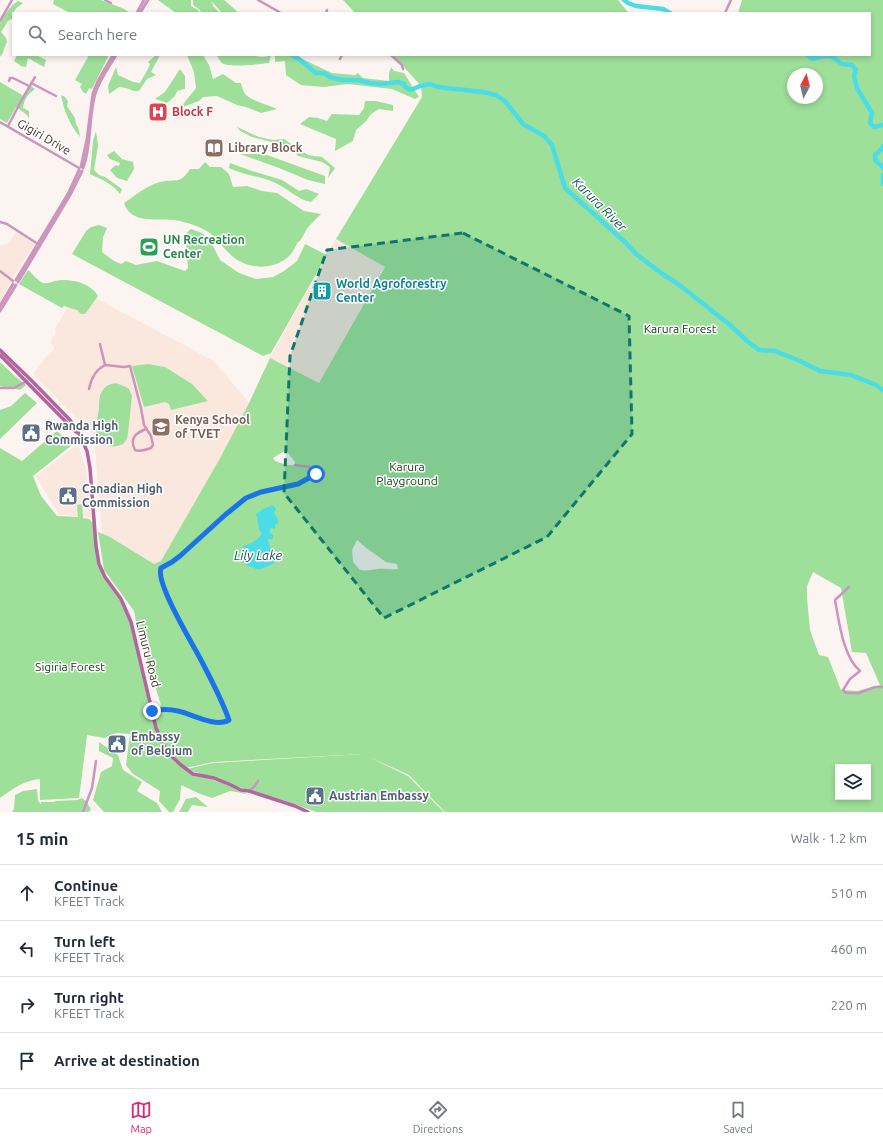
<!DOCTYPE html>
<html lang="en">
<head>
<meta charset="utf-8">
<style>
  :root { --surface:#fff; --page:#f6f6f7; --text:#1f2937; --muted:#747a83; --line:#e0e1e3; --accent:#db2777 }
  body { margin:0; font-family:Ubuntu,sans-serif; background:var(--page); color:var(--text) }
  .controls { position:absolute; right:12px; bottom:12px; display:grid; overflow:hidden; border-radius:0px; box-shadow:0 2px 6px #0003 }
  .controls button { width:36px; height:36px; display:grid; place-items:center; padding:0; border:0; border-bottom:1px solid var(--line); background:var(--surface); color:var(--text); font:20px sans-serif }
  .compass { position:absolute; left:787px; top:68px; width:36px; height:36px; border-radius:50%; background:var(--surface); box-shadow:0 2px 6px #0003; rotate:7deg }
  .stop { position:absolute; width:12px; height:12px; margin:-9px; border:3px solid #1a73e8; border-radius:50%; background:#fff }
  .stop.end { background:#1a73e8; border-color:#fff; box-shadow:0 1px 4px #0008 }
  .list { margin:0; padding:0; list-style:none }
  h2 { display:flex; justify-content:space-between; align-items:center; height:52px; margin:0; padding:0 16px; font-size:17px }
  h2 small { font-size:13px; font-weight:400; color:var(--muted) }
  .list li { display:grid; grid-template-columns:26px 1fr auto; gap:12px; align-items:center; box-sizing:border-box; height:56px; padding:0 16px; border-top:1px solid var(--line) }
  .list b { display:block; font-size:15px; white-space:nowrap }
  .list p { margin:0; font-size:13px; white-space:nowrap; color:var(--muted) }
  .list em { font-size:13px; font-style:normal; color:var(--muted) }
  .icon { flex:none; width:22px; height:22px; fill:none; stroke:currentColor; stroke-width:2; stroke-linecap:round; stroke-linejoin:round }
  .map { position:relative; flex:none; width:883px; height:812px; overflow:hidden }
  .search { position:absolute; background:var(--surface); box-shadow:0 2px 6px #0003; left:12px; right:12px; top:12px; height:44px; display:flex; align-items:center; gap:10px; box-sizing:border-box; padding:0 14px; border-radius:0px; color:var(--muted); font-size:15px }
  .sheet { height:276px; background:var(--surface) }
  nav { display:flex; justify-content:space-around; align-items:center; box-sizing:border-box; height:56px; border-top:1px solid var(--line); background:var(--surface); font-size:11px; color:var(--muted) }
  nav a { display:grid; justify-items:center; gap:2px }
  nav .on { color:var(--accent) }
  .map>svg:first-child { display:block }
</style>
</head>
<body>
<div class="map">
<svg width="883" height="812" viewBox="0 0 883 812">
  <rect width="100%" height="100%" fill="#fcf4f0"/>
  <!-- built -->
  <g fill="#fae7de">
    <path d="M16,232L35,244L13,277L0,302V245L7,244Z"/>
    <path d="M336,239L385,266L319,383L270,358Z"/>
    <path d="M86,293L214,361L249,403L219,460L161,561L154,564L110,537L102,534L94,436L33,374L47,356L55,349L51,343L52,338L56,334L55,329L68,307Z"/>
    <path d="M78,444L86,471L91,517L59,515L36,476Z"/>
  </g>
  <!-- green -->
  <g fill="#9edf99" fill-rule="evenodd">
    <path d="M54,0H101L122,8L131,13H70L53,4Z"/>
    <path d="M158,0H191V6L198,10L200,13H176Z"/>
    <path d="M193,0H224L239,13H222L213,3L211,1L214,7L220,13H201L200,10L193,5Z"/>
    <path d="M343,0H618L627,11L632,13H355Z"/>
    <path d="M742,0H883V812H445L409,775L367,756L408,776L444,812H316L286,801L260,794L187,769L213,763L363,754L213,762L186,768L181,767L200,776L218,781L248,794L230,791L212,798L198,793L181,785L180,799L173,812H169L159,801L160,791L133,774L126,765L130,734C120,733 112,732 105,738L87,735L79,798L40,800V779C25,780 12,789 0,798V448L22,461L57,431L72,445L33,476L41,496L57,516L78,517L77,505L82,504L83,518L89,519L95,525L101,570L127,611L154,715L160,708L161,705L137,627L134,611L104,570L98,532L110,537L154,564L161,561L219,460L249,403L270,358L319,383L385,267L336,239L422,97L421,86L393,55H870V13H738ZM793,74H817V98H793ZM286,450L295,462V465C288,466 279,463 274,460L273,458ZM357,540L365,547L386,562L397,564L398,569C390,570 384,568 377,569C370,570 366,571 360,570L353,562L352,550ZM813,572L841,588L852,652L866,653L880,685L857,691L841,690L828,657L819,655L810,630L807,598V586ZM838,767H868V797H838Z"/>
    <path d="M18,1L23,3C17,8 13,9 13,18L8,21L1,32L6,38L7,42C4,47 4,53 0,57C0,49 0,31 0,24C2,17 11,5 18,1Z"/>
    <path d="M17,55H36L46,60L44,67L28,58L26,67L21,66L14,61Z"/>
    <path d="M86,55H109L92,89L89,88L86,94L83,92L80,87L82,84L75,80L88,57Z"/>
    <path d="M156,55H160L151,72L156,75L147,79L139,91C131,92 128,87 119,87L109,94L108,86L116,67L118,75L133,82L140,83L148,69L150,64L148,62Z"/>
    <path d="M187,55H203L209,65L213,79L223,74L236,83H241C242,87 243,92 246,95C252,101 269,105 277,109L261,113L246,107L237,105L217,96L203,97L199,101L180,108L196,88L194,72Z"/>
    <path d="M216,55H251C257,57 265,58 271,55L269,63C260,64 228,68 222,63C220,61 218,57 216,55Z"/>
    <path d="M275,55H294L332,73L355,75L358,73L363,78L389,81V74L391,67L394,71L404,73L419,97L415,99L392,89L348,84L324,87L301,85L286,75L285,61L275,62Z"/>
    <path d="M180,69L185,76V89L177,91L175,96L167,103L155,99L165,92Z"/>
    <path d="M0,82L22,95L21,97L31,86L35,89C28,94 24,99 23,108L29,111V118L26,114L16,107L7,123L0,119Z"/>
    <path d="M61,95L65,97L68,101L67,106L75,118L76,124L79,130L80,137C70,125 64,111 61,95Z"/>
    <path d="M365,101H376L393,105V111L379,109L371,114L366,121L356,130L353,141L335,151L336,139L300,124L309,117L318,118L327,121L332,114L359,115L364,108Z"/>
    <path d="M237,127L259,137L273,140L284,139L308,155L322,157L335,168L328,178L330,167L322,162L298,156L291,148L279,144L252,137L240,131Z"/>
    <path d="M96,131L98,146L94,170L99,175L105,177L122,189L120,194C112,183 102,180 90,174L93,141Z"/>
    <path d="M114,151L122,159L133,162L134,169L127,181L117,178L110,170L116,165L119,166L120,163L110,159L107,155Z"/>
    <path d="M240,154H258L267,155L325,176V184L308,180L279,168Z"/>
    <path d="M205,162L210,167H221L229,174L233,187L247,186L262,191L277,193L304,211L321,214L308,227L300,241L298,242C295,247 292,254 288,257C272,271 247,269 232,256C224,249 218,241 211,234C202,227 191,224 180,221C161,216 132,227 124,203C134,196 148,185 160,182C175,178 179,186 190,169H199Z"/>
    <path d="M230,163L252,171L282,180L299,191L306,189L319,194L311,202C297,200 287,187 273,182C259,176 243,175 229,168Z"/>
    <path d="M99,225L107,228L103,237L102,252L114,261L121,264L126,261L136,265L157,261L185,271L188,268C187,258 188,246 183,236L191,229L202,233L211,242L220,260L239,273L256,279L273,277L284,271L297,261L305,244L327,255L271,353L263,356L72,254L86,231L91,227Z"/>
    <path d="M28,270C32,273 38,281 43,283C47,284 51,282 55,281C68,278 90,282 98,296L85,314H81L77,310L64,306L62,308L19,284Z"/>
    <path d="M0,362L16,377L26,385L20,390L0,386Z"/>
    <path d="M148,364L165,367L192,384L208,401L171,410L169,404L165,402L144,407L132,366Z"/>
    <path d="M116,383L126,387L129,389L132,396L128,433L127,439L123,444C119,446 114,447 108,446C91,441 97,421 99,408C99,402 99,394 103,390C106,385 111,384 116,383Z"/>
    <path d="M25,393L37,403L0,439V410L11,406Z"/>
    <path d="M99,742L118,755L123,770L142,782L137,791L157,803L162,812H104L93,800L101,772L112,766L113,758L99,751Z"/>
    <path d="M37,789L38,801L41,804V802H54L56,801L77,800L82,798L86,801L91,809L89,812H12L14,809L15,795L23,791Z"/>
    <path d="M196,797L208,807L192,805L188,812H179L186,799Z"/>
  </g>
  <!-- water -->
  <path fill="#4cdce7" d="M273,505L276,509L274,512L275,515L278,519V523L275,525V529L271,528L269,532L273,535V539H268V541L272,553L277,561C272,564 266,568 260,569C256,570 255,568 251,567C242,565 241,554 243,546C251,544 256,541 262,534C257,529 259,521 256,514L263,509Z"/>
  <g fill="none" stroke-linecap="round" stroke-linejoin="round">
    <!-- river -->
    <g stroke="#4cdce7" stroke-width="4.5">
      <path d="M624,0L628,3L636,6L663,9L670,13"/>
      <path d="M292,55L299,59L316,73H324L332,78L344,80H358L370,83L382,84L398,82L404,84L405,87L411,90L420,86L430,84L438,87L483,92L496,95L505,101L523,124L544,136L552,145L565,188L626,243L636,254L661,273L678,284L696,298L730,325L747,341L759,350L775,351L800,361L820,371L851,375L876,385L883,390"/>
      <path d="M807,55L813,59L823,56H831L842,64L852,65L856,70L854,76L857,88L872,113L870,123L874,127L883,125"/>
      <path d="M883,146V148L875,155V160L881,165L883,168"/>
      <path d="M883,175V184"/>
    </g>
    <!-- minor -->
    <g stroke="#cb95bc" stroke-width="2.5">
      <path d="M105,0L111,3"/>
      <path d="M258,0L281,13"/>
      <path d="M326,13L327,10"/>
      <path d="M725,13L731,0"/>
      <path d="M0,21L12,0"/>
      <path d="M391,55L402,65L403,69"/>
      <path d="M340,59L342,55"/>
      <path d="M9,81L10,78H13L29,86"/>
      <path d="M31,83L56,96"/>
      <path d="M0,122L79,168"/>
      <path d="M8,126L20,103L35,77"/>
      <path d="M0,222L7,224L38,244"/>
      <path d="M0,271L13,281"/>
      <path d="M100,344L105,365"/>
      <path d="M105,365L124,367L130,366L141,408L144,425L151,436L153,445L151,448C145,450 140,452 135,450C129,438 136,433 146,429"/>
      <path d="M0,388H14L27,381"/>
      <path d="M89,389C91,379 95,370 105,365"/>
      <path d="M849,587L835,600C839,621 843,657 860,671L850,679L843,690L846,693H859L875,687H883"/>
      <path d="M152,711C161,709 169,709 178,711C192,714 216,728 229,720L225,708L215,686L169,600L162,582L160,570L180,556L225,515L246,498L261,492L298,484L316,474L317,470L309,467L295,465"/>
      <path d="M249,791L254,787L258,781"/>
      <path d="M83,812L92,788L96,761"/>
    </g>
    <!-- tertiary -->
    <g stroke="#cb95bc" stroke-width="3">
      <path d="M137,13L144,0"/>
      <path d="M140,13L148,0"/>
      <path d="M81,167L87,139L93,93L98,81L113,55"/>
      <path d="M83,168C92,144 88,118 95,94C99,80 109,67 116,55"/>
      <path d="M16,280L68,194L79,170"/>
      <path d="M18,282L70,195L82,171"/>
      <path d="M0,306L13,284"/>
      <path d="M0,311L16,285"/>
    </g>
    <!-- secondary -->
    <g stroke="#b2659f" stroke-width="3.5">
      <path d="M0,350L32,381L70,420L78,432L87,451L90,468L96,546L99,564L105,577L121,599L131,622L156,728L167,752L181,765L193,774L214,778L231,785L241,790L249,791L295,806L308,812"/>
      <path d="M0,355L76,432"/>
    </g>
  </g>
  <g fill="none" stroke-linecap="round" stroke-linejoin="round">
    <!-- route -->
    <path stroke="#1a73e8" stroke-width="5" d="M152,711C161,709 169,709 178,711C192,714 216,728 229,720C222,700 212,681 202,662C194,646 155,583 161,568L172,562L180,556L225,515L246,498L261,492L298,484L316,474"/>
  </g>
  <!-- marked area -->
  <path fill="#0f766e" fill-opacity="0.2" stroke="#0f766e" stroke-width="3" stroke-dasharray="8 5" stroke-linejoin="round" d="M463,233L629,316L632,434L547,537L384,618L284,493L290,356L327,250Z"/>
  <!-- icons -->
  <defs>
    <symbol id="hospital-square" viewBox="-11 -11 22 22"><rect x="-9" y="-9" width="18" height="18" rx="4" fill="#e0444e" stroke="#fff"/><path d="M-5-5h3v3.5h4V-5h3V5h-3V1.5h-4V5h-3Z" fill="#fff"/></symbol>
    <symbol id="library-square" viewBox="-11 -11 22 22"><rect x="-9" y="-9" width="18" height="18" rx="4" fill="#8d6e63" stroke="#fff"/><path d="M-6-4Q-3-5.5-.7-3.5V5Q-3 3-6 4ZM6-4Q3-5.5 .7-3.5V5Q3 3 6 4Z" fill="#fff"/></symbol>
    <symbol id="stadium-square" viewBox="-11 -11 22 22"><rect x="-9" y="-9" width="18" height="18" rx="4" fill="#2e9e5b" stroke="#fff"/><path d="M0-5a6.5 5 0 1 0 0 10a6.5 5 0 1 0 0-10ZM-3.5-1.8h7v3.6h-7Z" fill="#fff"/></symbol>
    <symbol id="building-square" viewBox="-11 -11 22 22"><rect x="-9" y="-9" width="18" height="18" rx="4" fill="#0f9aa8" stroke="#fff"/><path d="M-4-6H4V6H1V3H-1V6H-4ZM-2.5-4.3h1.7v1.8h-1.7ZM.8-4.3h1.7v1.8H.8ZM-2.5-1h1.7V.8h-1.7ZM.8-1h1.7V.8H.8Z" fill="#fff"/></symbol>
    <symbol id="university-square" viewBox="-11 -11 22 22"><rect x="-9" y="-9" width="18" height="18" rx="4" fill="#8d6e63" stroke="#fff"/><path d="M0-5L7-2L0 1L-7-2ZM-4 1L0 2.5L4 1V4Q0 6-4 4Z" fill="#fff"/></symbol>
    <symbol id="civic-square" viewBox="-11 -11 22 22"><rect x="-9" y="-9" width="18" height="18" rx="4" fill="#5c6f8a" stroke="#fff"/><path d="M-.6-6.5H3V-4.5H.6V-3L4-1V1h2V6H-6V1h2V-1L-.6-3ZM-1.2 2.5V6h2.4V2.5Z" fill="#fff"/></symbol>
  </defs>
  <g fill-rule="evenodd">
    <use href="#hospital-square" x="147" y="101" width="22" height="22"/>
    <use href="#library-square" x="203" y="137" width="22" height="22"/>
    <use href="#stadium-square" x="138" y="236" width="22" height="22"/>
    <use href="#building-square" x="311" y="280" width="22" height="22"/>
    <use href="#university-square" x="150" y="416" width="22" height="22"/>
    <use href="#civic-square" x="20" y="422" width="22" height="22"/>
    <use href="#civic-square" x="57" y="485" width="22" height="22"/>
    <use href="#civic-square" x="106" y="733" width="22" height="22"/>
    <use href="#civic-square" x="304" y="785" width="22" height="22"/>
  </g>
  <g text-anchor="middle" stroke-width="3" stroke-linejoin="round" paint-order="stroke">
    <!-- health labels -->
    <g font-size="12" font-weight="bold" fill="#be3a42" stroke="#fff" text-anchor="start">
      <text x="172" y="116">Block F</text>
    </g>
    <!-- street labels -->
    <g font-size="12" fill="#3e2f29" stroke="#fff">
      <text transform="translate(44 137) rotate(30)" y="4">Gigiri Drive</text>
      <text transform="translate(148 654) rotate(76)" y="4">Limuru Road</text>
    </g>
    <!-- education labels -->
    <g font-size="12" font-weight="bold" fill="#785e54" stroke="#fff" text-anchor="start">
      <text x="228" y="152">Library Block</text>
      <text x="175" y="424">Kenya School<tspan x="175" dy="14">of TVET</tspan></text>
    </g>
    <!-- leisure labels -->
    <g font-size="12" font-weight="bold" fill="#27864d" stroke="#fff" text-anchor="start">
      <text x="163" y="244">UN Recreation<tspan x="163" dy="14">Center</tspan></text>
    </g>
    <!-- culture labels -->
    <g font-size="12" font-weight="bold" fill="#0d838f" stroke="#fff" text-anchor="start">
      <text x="336" y="288">World Agroforestry<tspan x="336" dy="14">Center</tspan></text>
    </g>
    <!-- park labels -->
    <g font-size="12" fill="#0a3909" stroke="#fff">
      <text x="680" y="333">Karura Forest</text>
      <text x="407" y="471">Karura<tspan x="407" dy="14">Playground</tspan></text>
      <text x="70" y="671">Sigiria Forest</text>
    </g>
    <!-- service labels -->
    <g font-size="12" font-weight="bold" fill="#4e5e75" stroke="#fff" text-anchor="start">
      <text x="45" y="430">Rwanda High<tspan x="45" dy="14">Commission</tspan></text>
      <text x="82" y="493">Canadian High<tspan x="82" dy="14">Commission</tspan></text>
      <text x="131" y="741">Embassy<tspan x="131" dy="14">of Belgium</tspan></text>
      <text x="329" y="800">Austrian Embassy</text>
    </g>
    <!-- water labels -->
    <g font-size="13" font-style="italic" fill="#114f54" stroke="#fff">
      <text transform="translate(600 204) rotate(45)" y="5">Karura River</text>
      <text x="258" y="560">Lily Lake</text>
    </g>
  </g>
</svg>
<div class="controls">
<button><svg class="icon" aria-label="layers" viewBox="0 0 24 24"><path d="M12 4l9 5-9 5-9-5zM3 14l9 5 9-5"/></svg></button>
</div>
<svg class="compass" viewBox="-18 -18 36 36"><path d="M0-13l5 13h-10z" fill="#e53935"/><path d="M0 13l5-13h-10z" fill="#747a83"/></svg>
<div class="stop" style="left:316px;top:474px"></div>
<div class="stop end" style="left:152px;top:711px"></div>
<div class="search"><svg class="icon" aria-label="search" viewBox="0 0 24 24"><circle cx="10" cy="10" r="6"/><path d="M15 15l6 6"/></svg>Search here</div>
</div>
<section class="sheet">
<h2>15 min<small>Walk · 1.2 km</small></h2>
<ul class="list">
<li><svg class="icon" aria-label="ahead" viewBox="0 0 24 24"><path d="M12 20V5M6 11l6-6 6 6"/></svg><div><b>Continue</b><p>KFEET Track</p></div><em>510 m</em></li>
<li><svg class="icon" aria-label="left" viewBox="0 0 24 24"><path d="M17 20v-9H6M10 6l-5 5 5 5"/></svg><div><b>Turn left</b><p>KFEET Track</p></div><em>460 m</em></li>
<li><svg class="icon" aria-label="right" viewBox="0 0 24 24"><path d="M7 20v-9h11M14 6l5 5-5 5"/></svg><div><b>Turn right</b><p>KFEET Track</p></div><em>220 m</em></li>
<li><svg class="icon" aria-label="arrive" viewBox="0 0 24 24"><path d="M6 21V4h12l-3 4 3 4H6"/></svg><div><b>Arrive at destination</b></div></li>
</ul>
</section>
<nav>
<a class="on"><svg class="icon" aria-label="map" viewBox="0 0 24 24"><path d="M3 6l6-2 6 2 6-2v14l-6 2-6-2-6 2zM9 4v14M15 6v14"/></svg>Map</a>
<a><svg class="icon" aria-label="directions" viewBox="0 0 24 24"><path d="M12 3l9 9-9 9-9-9zM9 14v-3h6M13 9l2 2-2 2"/></svg>Directions</a>
<a><svg class="icon" aria-label="saved" viewBox="0 0 24 24"><path d="M7 4h10v16l-5-4-5 4z"/></svg>Saved</a>
</nav>
</body>
</html>
